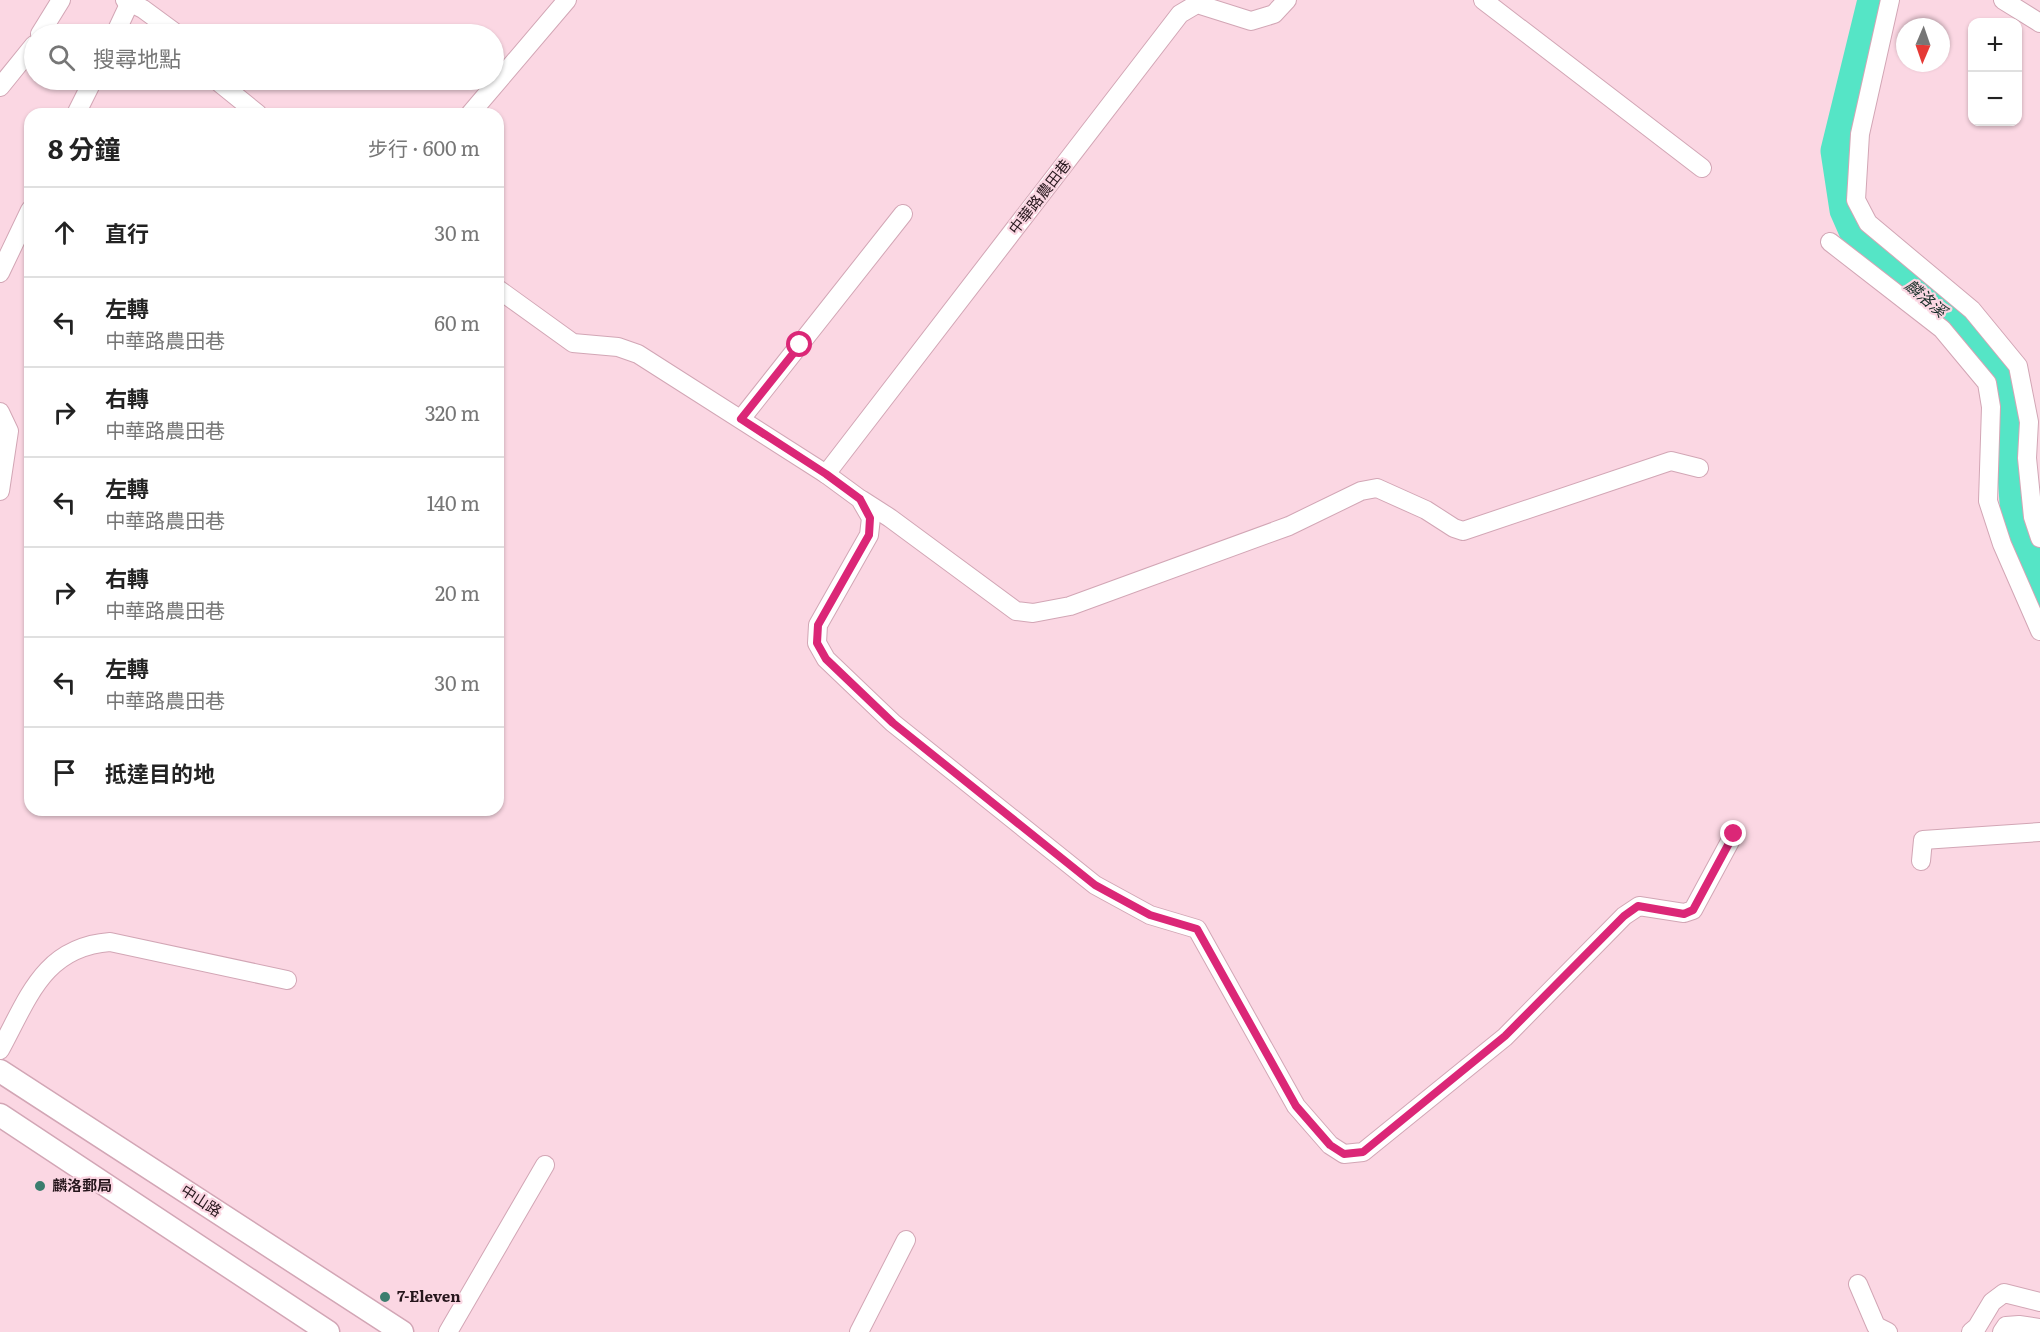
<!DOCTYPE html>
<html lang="zh-TW">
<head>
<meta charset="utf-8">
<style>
  :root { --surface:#fff; --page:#f6f6f6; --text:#222; --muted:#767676; --line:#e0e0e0 }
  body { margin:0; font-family:Literata,"Noto Sans TC",serif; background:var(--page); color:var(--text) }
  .controls { position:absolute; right:18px; top:18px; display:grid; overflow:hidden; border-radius:12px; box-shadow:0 2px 4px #0004 }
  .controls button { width:54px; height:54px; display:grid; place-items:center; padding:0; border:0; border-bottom:2px solid var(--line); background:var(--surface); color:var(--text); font:30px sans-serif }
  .compass { position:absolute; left:1896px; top:18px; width:54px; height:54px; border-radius:50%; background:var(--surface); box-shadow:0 2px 4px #0004; rotate:182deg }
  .stop { position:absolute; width:18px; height:18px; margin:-14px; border:4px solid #db2777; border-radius:50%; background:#fff }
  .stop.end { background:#db2777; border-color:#fff; box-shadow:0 2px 6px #0008 }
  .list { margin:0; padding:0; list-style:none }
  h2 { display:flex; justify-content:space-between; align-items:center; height:78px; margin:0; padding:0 24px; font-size:26px }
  h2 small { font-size:20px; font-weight:400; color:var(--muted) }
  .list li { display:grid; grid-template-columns:39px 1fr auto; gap:18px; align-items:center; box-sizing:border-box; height:90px; padding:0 24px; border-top:2px solid var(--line) }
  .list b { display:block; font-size:22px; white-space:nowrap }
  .list p { margin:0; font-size:20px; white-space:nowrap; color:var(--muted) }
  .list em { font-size:20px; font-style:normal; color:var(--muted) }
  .icon { flex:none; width:33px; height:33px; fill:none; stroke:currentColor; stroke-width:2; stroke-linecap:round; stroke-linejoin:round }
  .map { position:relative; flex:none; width:2040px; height:1332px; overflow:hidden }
  .search { position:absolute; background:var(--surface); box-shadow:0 2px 4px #0004; left:24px; top:24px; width:480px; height:66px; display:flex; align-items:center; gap:15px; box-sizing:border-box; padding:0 21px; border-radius:33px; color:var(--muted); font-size:22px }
  .panel { position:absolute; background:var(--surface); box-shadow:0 2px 4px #0004; left:24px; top:108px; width:480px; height:708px; border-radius:18px }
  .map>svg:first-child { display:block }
</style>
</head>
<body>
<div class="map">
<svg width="2040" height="1332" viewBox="0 0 2040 1332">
  <rect width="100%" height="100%" fill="#fbd7e3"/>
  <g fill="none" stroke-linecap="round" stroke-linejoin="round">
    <!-- river -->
    <path stroke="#55e5c6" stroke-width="33" d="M1874,0L1837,151L1846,210L1860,242L1898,272L2001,361L2009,405L2018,530L2040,596"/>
    <defs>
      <g id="minor">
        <path d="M125,0L143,9L177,34"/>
        <path d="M1483,0L1702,168"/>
        <path d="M1890,0L1860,134L1856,200L1868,223L1972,310L2018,366L2029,422L2027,458L2033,517L2040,538"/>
        <path d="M2003,0L2040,23"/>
        <path d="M40,34L61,0"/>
        <path d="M115,34L131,0"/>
        <path d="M216,80L258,114"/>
        <path d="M0,87L34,45"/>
        <path d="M76,114L93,80"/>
        <path d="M470,114L567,0"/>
        <path d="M1830,242L1942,329L1987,383L1991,407L1988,501L2002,544L2040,631"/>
        <path d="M0,273L30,210"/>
        <path d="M498,289L573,343L618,347L638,354L826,474L860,499L871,518L869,535L818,625L817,643L826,659L893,723L1095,885L1150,915L1197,929L1296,1106L1330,1145L1344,1154L1363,1152L1505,1037L1624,916L1639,906L1684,913L1693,910L1734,834"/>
        <path d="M0,412L9,431L0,491"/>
        <path d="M741,419L903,214"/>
        <path d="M826,474L1180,14L1197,4L1251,21L1274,14L1287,0"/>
        <path d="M862,500L890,518L1016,611L1033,613L1070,606L1289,526L1361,491L1377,488L1426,510L1454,528L1463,531L1671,461L1699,468"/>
        <path d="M1921,861L1923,840L2040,832"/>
        <path d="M0,1050C28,999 43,947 110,942L287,980"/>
        <path d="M1858,1284L1876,1326L1888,1332"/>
        <path d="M448,1332L545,1165"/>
        <path d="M859,1332L906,1240"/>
        <path d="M1971,1332L1977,1327L1992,1302L2004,1293L2040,1302"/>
        <path d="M2002,1332L2006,1326L2019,1325L2040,1328"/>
      </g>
      <g id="major">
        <path d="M0,1071L402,1332"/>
        <path d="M0,1115L328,1332"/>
      </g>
    </defs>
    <!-- minor casing -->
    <use href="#minor" stroke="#d2a6b5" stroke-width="20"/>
    <!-- major casing -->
    <use href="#major" stroke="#d2a6b5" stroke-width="25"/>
    <!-- minor -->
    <use href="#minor" stroke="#fff" stroke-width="18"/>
    <!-- major -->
    <use href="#major" stroke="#fff" stroke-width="22"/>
  </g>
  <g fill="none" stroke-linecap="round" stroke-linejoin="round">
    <!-- route -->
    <path stroke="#db2777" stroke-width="8" d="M800,345L741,419L826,474L860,499L870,518L869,535L818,625L817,643L826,659L893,723L1095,885L1150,915L1197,929L1296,1106L1330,1145L1344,1154L1363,1152L1505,1036L1624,916L1638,906L1684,914L1693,910L1734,834"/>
  </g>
  <!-- markers -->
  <g fill="#3b7d6e" stroke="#fbd7e3" stroke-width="2">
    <circle cx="40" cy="1186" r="6"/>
    <circle cx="385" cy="1297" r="6"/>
  </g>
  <g text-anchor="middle" stroke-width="4.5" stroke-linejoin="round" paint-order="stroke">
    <!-- street labels -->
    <g font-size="15" fill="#26161c" stroke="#fbd7e3">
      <text transform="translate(1040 197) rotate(-52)" y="5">中華路農田巷</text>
      <text transform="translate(201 1201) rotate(33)" y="5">中山路</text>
    </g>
    <!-- poi labels -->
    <g font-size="15" font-weight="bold" fill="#26161c" stroke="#fbd7e3" text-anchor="start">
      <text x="52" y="1191">麟洛郵局</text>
      <text x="397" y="1302">7-Eleven</text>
    </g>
    <!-- water labels -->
    <g font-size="16" font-style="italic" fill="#172f29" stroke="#fbd7e3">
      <text transform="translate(1926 298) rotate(40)" y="6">麟洛溪</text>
    </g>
  </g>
</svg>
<div class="controls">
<button>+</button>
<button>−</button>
</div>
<svg class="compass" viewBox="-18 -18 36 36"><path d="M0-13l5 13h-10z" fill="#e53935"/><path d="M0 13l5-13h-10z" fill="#767676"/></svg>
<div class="stop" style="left:800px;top:345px"></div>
<div class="stop end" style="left:1734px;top:834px"></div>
<div class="search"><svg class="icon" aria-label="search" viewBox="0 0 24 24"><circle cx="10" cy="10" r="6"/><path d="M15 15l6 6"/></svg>搜尋地點</div>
<section class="panel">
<h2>8 分鐘<small>步行 · 600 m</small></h2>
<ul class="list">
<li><svg class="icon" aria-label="ahead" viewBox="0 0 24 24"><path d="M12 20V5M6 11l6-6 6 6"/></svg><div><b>直行</b></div><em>30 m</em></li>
<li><svg class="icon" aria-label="left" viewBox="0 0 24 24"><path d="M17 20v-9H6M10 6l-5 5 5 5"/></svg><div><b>左轉</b><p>中華路農田巷</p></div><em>60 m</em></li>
<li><svg class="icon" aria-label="right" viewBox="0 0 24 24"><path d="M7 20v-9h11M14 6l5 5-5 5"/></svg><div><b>右轉</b><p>中華路農田巷</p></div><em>320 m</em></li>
<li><svg class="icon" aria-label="left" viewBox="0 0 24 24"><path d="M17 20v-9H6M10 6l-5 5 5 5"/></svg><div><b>左轉</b><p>中華路農田巷</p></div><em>140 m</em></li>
<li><svg class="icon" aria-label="right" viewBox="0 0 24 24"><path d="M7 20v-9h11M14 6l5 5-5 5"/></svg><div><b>右轉</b><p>中華路農田巷</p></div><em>20 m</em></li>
<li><svg class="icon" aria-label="left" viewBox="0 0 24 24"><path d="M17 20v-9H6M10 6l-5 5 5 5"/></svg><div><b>左轉</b><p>中華路農田巷</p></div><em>30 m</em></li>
<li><svg class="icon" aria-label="arrive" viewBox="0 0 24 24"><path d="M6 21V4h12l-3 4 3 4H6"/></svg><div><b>抵達目的地</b></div></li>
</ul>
</section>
</div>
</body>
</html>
